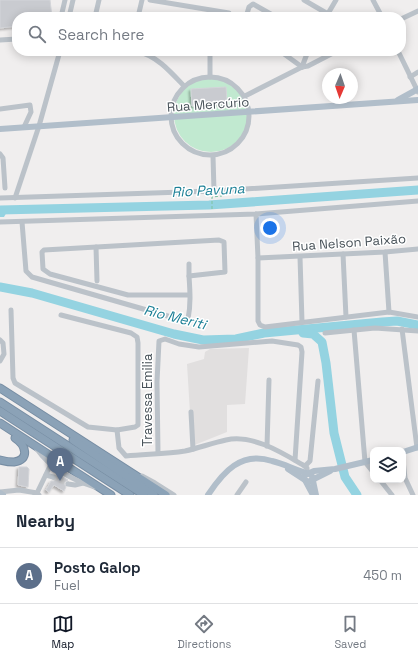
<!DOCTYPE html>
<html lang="en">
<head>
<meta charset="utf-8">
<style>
  :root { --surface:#fff; --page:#f2f2f3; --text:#1f2937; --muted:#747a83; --line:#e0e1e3; --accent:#111827 }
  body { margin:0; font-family:"Space Grotesk",sans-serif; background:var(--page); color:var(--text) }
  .controls { position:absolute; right:12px; bottom:12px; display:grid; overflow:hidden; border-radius:8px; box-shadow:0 2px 10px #0003 }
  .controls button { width:36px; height:36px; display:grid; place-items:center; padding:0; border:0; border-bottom:1px solid var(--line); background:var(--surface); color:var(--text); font:20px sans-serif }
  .compass { position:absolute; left:322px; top:68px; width:36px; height:36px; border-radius:50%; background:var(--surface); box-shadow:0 2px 10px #0003; rotate:182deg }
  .you { position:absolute; left:270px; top:228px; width:14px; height:14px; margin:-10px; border:3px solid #fff; border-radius:50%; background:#1a73e8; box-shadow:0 0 0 6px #1a73e833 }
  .badge { display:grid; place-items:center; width:26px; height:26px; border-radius:50%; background:var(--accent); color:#fff; font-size:13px; font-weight:700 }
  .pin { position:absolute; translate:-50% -33px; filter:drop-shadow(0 1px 2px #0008) }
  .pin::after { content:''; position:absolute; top:21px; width:14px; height:12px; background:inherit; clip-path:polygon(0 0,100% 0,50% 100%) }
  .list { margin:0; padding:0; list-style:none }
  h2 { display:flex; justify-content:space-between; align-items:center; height:52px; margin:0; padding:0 16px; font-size:17px }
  h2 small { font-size:13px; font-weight:400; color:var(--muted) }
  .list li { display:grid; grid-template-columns:26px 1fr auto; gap:12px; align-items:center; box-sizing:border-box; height:56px; padding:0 16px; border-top:1px solid var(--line) }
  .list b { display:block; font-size:15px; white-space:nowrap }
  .list p { margin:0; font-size:13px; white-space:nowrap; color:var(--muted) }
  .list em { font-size:13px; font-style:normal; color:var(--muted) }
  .icon { flex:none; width:22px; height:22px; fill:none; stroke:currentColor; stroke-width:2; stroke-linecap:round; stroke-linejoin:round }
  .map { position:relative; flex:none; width:418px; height:495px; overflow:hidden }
  .search { position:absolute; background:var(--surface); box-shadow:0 2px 10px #0003; left:12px; right:12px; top:12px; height:44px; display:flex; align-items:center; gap:10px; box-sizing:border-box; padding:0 14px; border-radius:16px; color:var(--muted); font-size:15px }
  .sheet { height:108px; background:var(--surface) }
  nav { display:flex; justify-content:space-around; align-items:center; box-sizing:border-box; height:56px; border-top:1px solid var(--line); background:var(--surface); font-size:11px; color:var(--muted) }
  nav a { display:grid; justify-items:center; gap:2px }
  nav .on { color:var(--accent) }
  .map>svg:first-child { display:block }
</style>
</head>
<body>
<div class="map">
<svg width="418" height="495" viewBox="0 0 418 495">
  <defs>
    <filter id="shadow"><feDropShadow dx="-2" dy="2" stdDeviation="1" flood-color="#0004"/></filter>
  </defs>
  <rect width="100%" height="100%" fill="#f0eeee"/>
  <!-- education -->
  <path fill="#e1dfdf" d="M249,348L245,404L227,405V432L192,446L187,364L204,359L205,352L210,349Z"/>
  <!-- green -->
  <circle fill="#c1e9d0" cx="211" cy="115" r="37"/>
  <!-- water -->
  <path fill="#94d3e1" d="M0,206H8V210L4,217H0Z"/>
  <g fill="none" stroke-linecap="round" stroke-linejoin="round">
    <!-- river -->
    <g stroke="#94d3e1" stroke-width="9">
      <path d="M0,210L209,205L418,190"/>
      <path d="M0,287L32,293L174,334L203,340L236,339L264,333L382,322L397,321L418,325"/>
      <path d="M303,333L313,334L322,342L326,363L334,433L345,477L357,495"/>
    </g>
  </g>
  <!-- building -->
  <g fill="#c9cbd0" stroke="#d3d5d9" filter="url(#shadow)">
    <path d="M0,0H50L52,17H17V26L0,28Z"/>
    <path d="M226,87L227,101L224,104L192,106L191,89Z"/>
    <path d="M19,467H27L29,469L28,487L18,485Z"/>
    <path d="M56,473L68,480L64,483L66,487L64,491L54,485L49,492L46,490L51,481H54L57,478Z"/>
  </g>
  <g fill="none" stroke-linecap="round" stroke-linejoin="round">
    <!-- minor-tunnel -->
    <path stroke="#c6c7c9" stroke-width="5" stroke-dasharray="5 2.5" stroke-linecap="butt" d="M53,477L68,484"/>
    <defs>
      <g id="highway">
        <path d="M0,388L166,495"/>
        <path d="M0,402L144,495"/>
        <path d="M0,411L130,495"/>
        <path d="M0,423L111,495"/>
        <path d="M73,440L154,495"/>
        <path d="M0,460C4,461 9,462 14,462C30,460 26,445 15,438"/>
      </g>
    </defs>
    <!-- highway casing -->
    <use href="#highway" stroke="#778da3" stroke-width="9"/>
    <!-- path -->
    <path stroke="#7ec39f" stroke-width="1" stroke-dasharray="3 2" stroke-linecap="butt" d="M212,209V197L222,196"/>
    <!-- minor -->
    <g stroke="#bbc2c9" stroke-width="5">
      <path d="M150,0L229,13"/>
      <path d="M304,0L328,14"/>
      <path d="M373,0L382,17"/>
      <path d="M61,17L65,0"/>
      <path d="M69,17L73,0"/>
      <path d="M95,17L99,0"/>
      <path d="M138,17L142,0"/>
      <path d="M246,17L249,7L253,4L276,17"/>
      <path d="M326,17L336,0"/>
      <path d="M401,19L418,11"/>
      <path d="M0,40L17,39"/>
      <path d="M137,51C157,56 170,71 184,86"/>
      <path d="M210,51V77"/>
      <path d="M280,51L302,67"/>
      <path d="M398,51L418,92"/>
      <path d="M60,53L94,51"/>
      <path d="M302,67L308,51"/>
      <circle cx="210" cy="116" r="39"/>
      <path d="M410,77L418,72"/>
      <path d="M245,96L302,67L308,66L337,51"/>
      <path d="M0,109L30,105L31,112L24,127"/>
      <path d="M0,154L3,158L5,188"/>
      <path d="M213,156L214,191"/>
      <path d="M0,198L214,191L418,178"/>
      <path d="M15,198L39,126L60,51"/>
      <path d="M256,214L258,258V321L260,325L265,327L389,312L418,317"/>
      <path d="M0,222L256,214L418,201"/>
      <path d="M22,222L26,271L32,277L185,321L188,319C191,304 190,291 189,276L225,272L224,242L219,240L44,250L42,252L43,269L50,274L128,295H190"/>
      <path d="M96,247L97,281"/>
      <path d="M385,252L389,312"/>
      <path d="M343,254L346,317"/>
      <path d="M300,257L302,322"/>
      <path d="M258,258L385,252L418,249"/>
      <path d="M189,264V276"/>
      <path d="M11,310L13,378L15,383L88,427L117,430L135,427L138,425V343L137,337L131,333L61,315"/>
      <path d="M402,329L417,448"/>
      <path d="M354,330L365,462L373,472"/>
      <path d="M325,333L375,328L418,331"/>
      <path d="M0,340L3,343L4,354L0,361"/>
      <path d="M191,412L193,449"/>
      <path d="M117,430L119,448L126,456C146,454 166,454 185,451C199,448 212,443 226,440C252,434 281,452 303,465L307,468V474"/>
      <path d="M267,446L269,380"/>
      <path d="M37,449C50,468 73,480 95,487"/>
      <path d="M158,453L157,382L159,341L165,339L179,344L199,347L272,341L298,345L301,347L302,352L295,460"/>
      <path d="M403,460L405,478L413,495"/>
      <path d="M305,466L310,461L318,381"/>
      <path d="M46,475L53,477"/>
      <path d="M142,476L155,483L174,495"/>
      <path d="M380,480L392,495"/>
      <path d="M68,484L75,485L83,483"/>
      <path d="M0,492L19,490L37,493L39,495"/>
      <path d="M35,495L37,493L51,464"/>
      <path d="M237,495L246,482"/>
    </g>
    <!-- major -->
    <g stroke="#b1beca" stroke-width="6">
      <path d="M398,100L418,89"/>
      <path d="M0,129L418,100"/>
      <path d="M403,452L418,447"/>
      <path d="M288,469L308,482L330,471"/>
      <path d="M0,493L3,495"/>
      <path d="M208,495C223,472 241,451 272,461C285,464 297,471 310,474L312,476L316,495"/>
      <path d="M313,495L304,478L305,475L314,471L335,469L373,460"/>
    </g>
    <!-- highway -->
    <use href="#highway" stroke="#8ba2b7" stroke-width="7"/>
  </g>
  <g text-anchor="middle" stroke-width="3" stroke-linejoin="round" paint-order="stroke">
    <!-- street labels -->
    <g font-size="13" fill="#485259" stroke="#fff">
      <text transform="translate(208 104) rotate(-4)" y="5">Rua Mercúrio</text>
      <text transform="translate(349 242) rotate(-4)" y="5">Rua Nelson Paixão</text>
      <text transform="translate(147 400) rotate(-90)" y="5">Travessa Emilia</text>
    </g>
    <!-- water labels -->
    <g font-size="14" font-style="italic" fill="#1d8097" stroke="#fff">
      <text transform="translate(208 190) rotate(-3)" y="5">Rio Pavuna</text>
      <text transform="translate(175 317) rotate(14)" y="5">Rio Meriti</text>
    </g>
  </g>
</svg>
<div class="controls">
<button><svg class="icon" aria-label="layers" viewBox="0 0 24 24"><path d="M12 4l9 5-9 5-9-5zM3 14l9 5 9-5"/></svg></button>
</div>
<svg class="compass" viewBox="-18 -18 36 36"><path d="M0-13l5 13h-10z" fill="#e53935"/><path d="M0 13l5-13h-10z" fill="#747a83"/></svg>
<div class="you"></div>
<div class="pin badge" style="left:60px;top:481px;background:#5c6f8a">A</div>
<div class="search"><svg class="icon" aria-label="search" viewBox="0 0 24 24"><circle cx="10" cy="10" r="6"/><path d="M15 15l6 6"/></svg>Search here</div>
</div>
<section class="sheet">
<h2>Nearby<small></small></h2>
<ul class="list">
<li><span class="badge" style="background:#5c6f8a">A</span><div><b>Posto Galop</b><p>Fuel</p></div><em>450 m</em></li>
</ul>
</section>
<nav>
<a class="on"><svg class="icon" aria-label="map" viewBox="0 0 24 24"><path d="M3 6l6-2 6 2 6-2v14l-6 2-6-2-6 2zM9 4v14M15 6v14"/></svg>Map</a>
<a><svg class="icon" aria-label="directions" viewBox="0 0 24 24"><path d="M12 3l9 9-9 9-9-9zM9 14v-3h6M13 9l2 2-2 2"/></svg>Directions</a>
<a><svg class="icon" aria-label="saved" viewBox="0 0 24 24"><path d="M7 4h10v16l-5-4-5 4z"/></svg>Saved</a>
</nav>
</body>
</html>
